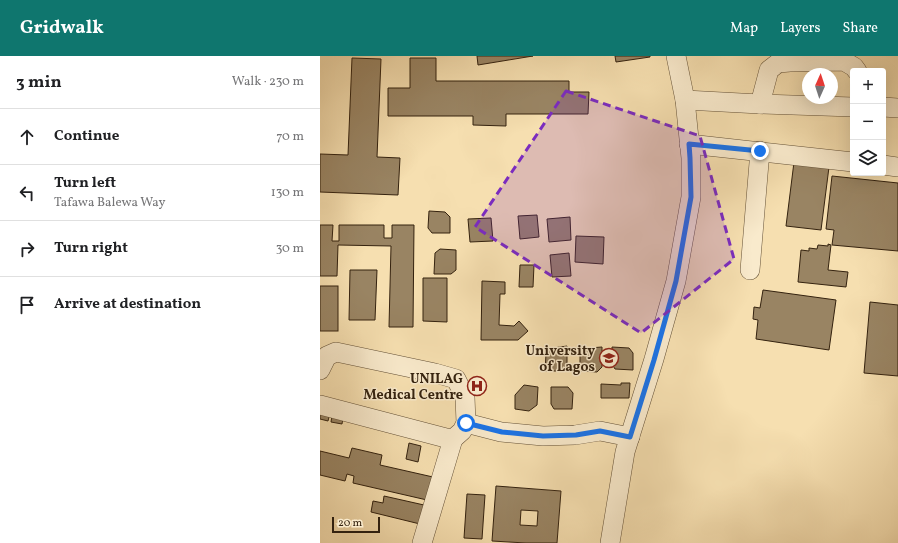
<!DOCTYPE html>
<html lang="en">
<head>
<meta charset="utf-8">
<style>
  :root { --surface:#fff; --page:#f6f6f6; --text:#202124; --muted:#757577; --line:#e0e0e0; --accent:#0f766e }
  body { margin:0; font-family:Vollkorn,serif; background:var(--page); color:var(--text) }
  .controls { position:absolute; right:12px; top:12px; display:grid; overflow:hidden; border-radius:4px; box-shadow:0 4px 16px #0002 }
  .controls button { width:36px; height:36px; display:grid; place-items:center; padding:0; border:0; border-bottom:1px solid var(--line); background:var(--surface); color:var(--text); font:20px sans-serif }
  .compass { position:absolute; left:482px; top:12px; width:36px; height:36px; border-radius:50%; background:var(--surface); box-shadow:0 4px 16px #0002; rotate:3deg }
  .scale { position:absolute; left:12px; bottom:10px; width:48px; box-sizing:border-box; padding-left:4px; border:2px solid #34220f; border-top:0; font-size:11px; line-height:14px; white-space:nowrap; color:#34220f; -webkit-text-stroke:3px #f9eacc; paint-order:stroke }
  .stop { position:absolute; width:12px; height:12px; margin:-9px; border:3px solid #1a73e8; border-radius:50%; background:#fff }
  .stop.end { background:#1a73e8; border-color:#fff; box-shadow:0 1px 4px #0008 }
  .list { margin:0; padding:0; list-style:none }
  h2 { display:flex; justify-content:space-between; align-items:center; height:52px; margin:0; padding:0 16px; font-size:17px }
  h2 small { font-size:13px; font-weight:400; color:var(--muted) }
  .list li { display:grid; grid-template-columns:26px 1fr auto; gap:12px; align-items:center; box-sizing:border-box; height:56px; padding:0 16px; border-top:1px solid var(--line) }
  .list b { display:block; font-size:15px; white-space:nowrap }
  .list p { margin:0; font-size:13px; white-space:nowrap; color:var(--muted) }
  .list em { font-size:13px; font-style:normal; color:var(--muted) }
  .icon { flex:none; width:22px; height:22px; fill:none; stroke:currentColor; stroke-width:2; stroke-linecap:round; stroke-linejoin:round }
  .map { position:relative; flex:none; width:578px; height:487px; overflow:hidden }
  header { display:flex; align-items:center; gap:24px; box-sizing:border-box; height:56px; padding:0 20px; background:var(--accent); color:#fff }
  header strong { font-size:19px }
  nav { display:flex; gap:22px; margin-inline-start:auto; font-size:14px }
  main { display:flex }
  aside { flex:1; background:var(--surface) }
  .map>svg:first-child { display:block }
</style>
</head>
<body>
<header>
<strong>Gridwalk</strong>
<nav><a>Map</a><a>Layers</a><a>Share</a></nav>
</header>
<main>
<aside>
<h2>3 min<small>Walk · 230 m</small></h2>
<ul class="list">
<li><svg class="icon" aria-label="ahead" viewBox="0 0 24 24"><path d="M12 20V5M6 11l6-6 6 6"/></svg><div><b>Continue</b></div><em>70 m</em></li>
<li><svg class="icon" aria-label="left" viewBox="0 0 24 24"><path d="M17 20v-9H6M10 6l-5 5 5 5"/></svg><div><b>Turn left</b><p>Tafawa Balewa Way</p></div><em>130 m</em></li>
<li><svg class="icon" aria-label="right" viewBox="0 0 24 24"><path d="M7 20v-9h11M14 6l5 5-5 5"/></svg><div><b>Turn right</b></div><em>30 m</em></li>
<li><svg class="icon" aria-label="arrive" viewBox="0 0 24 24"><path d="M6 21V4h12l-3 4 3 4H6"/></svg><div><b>Arrive at destination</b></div></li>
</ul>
</aside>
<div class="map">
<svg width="578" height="487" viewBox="0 0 578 487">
  <rect width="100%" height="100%" fill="#f6dfb0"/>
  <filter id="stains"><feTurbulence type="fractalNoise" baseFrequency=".005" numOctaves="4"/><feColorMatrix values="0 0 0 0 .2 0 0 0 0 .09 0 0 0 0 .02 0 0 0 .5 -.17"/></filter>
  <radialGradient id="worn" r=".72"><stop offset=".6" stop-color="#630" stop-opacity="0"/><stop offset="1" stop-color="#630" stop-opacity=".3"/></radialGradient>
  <!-- building -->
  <g fill="#998463" stroke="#34220f" fill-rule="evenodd">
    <path d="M157,0H213L158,9Z"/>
    <path d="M295,0H330V1L296,6Z"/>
    <path d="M32,2L61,3L57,101L80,102L78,139L0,136V98L28,99Z"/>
    <path d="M90,2H116V25H249V36H269L268,58H186V70L153,69V60H68V32H90Z"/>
    <path d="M474,106L509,111L501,174L466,170Z"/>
    <path d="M512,120L578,127V195L512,189L514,174L506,173Z"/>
    <path d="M109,155L125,156L130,161V177H112L108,172Z"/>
    <path d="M217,159L219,181L200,183L198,160Z"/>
    <path d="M250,161L251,184L229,186L227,163Z"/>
    <path d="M171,162L173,185L150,186L148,163Z"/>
    <path d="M0,169H13L12,185H19V169H64V182H72V169H94L93,271H69L71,190L18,189L17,220H0Z"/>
    <path d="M256,180L284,181L283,208L255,206Z"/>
    <path d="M508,188L511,189L508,214L528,216L526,231L478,226L481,194L489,195V192L497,193L498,189L508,190Z"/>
    <path d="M120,193L136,194V214L131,218H114L115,197Z"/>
    <path d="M249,197L251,220L232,221L230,199Z"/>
    <path d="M200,209H214L213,231H199Z"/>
    <path d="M30,214H57L55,264H29Z"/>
    <path d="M103,222H127V266L103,265Z"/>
    <path d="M162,225L185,226V238H180L179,269L194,270L199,265L208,275L198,284H161Z"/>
    <rect x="0" y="230" width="18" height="45"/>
    <path d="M443,234L516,244L509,294L436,283L438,264L433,263L434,251L440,252Z"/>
    <path d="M550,246L578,249V320L544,317Z"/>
    <path d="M247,290V311L242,315H225L226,298L233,292Z"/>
    <path d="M282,291V311L277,316L260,315V299L269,292Z"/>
    <path d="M292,291L309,292L313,297V314L295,313L292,308Z"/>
    <path d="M301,327H310L309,342H281V328L301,329Z"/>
    <path d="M204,329L218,331L217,349L209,355L195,353V339Z"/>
    <path d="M231,331H248L253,337L252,353H234L231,348Z"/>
    <path d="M0,351L11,353L8,365L0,363Z"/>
    <path d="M13,353L24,355L22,368L11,366Z"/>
    <path d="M89,387L101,390L98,406L86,403Z"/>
    <path d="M32,392L62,399L60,409L113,421L107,444L33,427L34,420L27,418L25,425L0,419V395L29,402Z"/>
    <path d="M176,430L241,435L237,487H206L172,485ZM201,454L218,455L217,470L200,469Z"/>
    <path d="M147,438L165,439L162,483L144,482Z"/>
    <path d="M64,440L104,449L100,468L51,456L53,445L63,447Z"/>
  </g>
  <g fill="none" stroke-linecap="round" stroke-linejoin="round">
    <defs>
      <g id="minor">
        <path d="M365,44L440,48L533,51"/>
        <path d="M440,48L449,14L458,7L470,6L524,5L534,11L537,15"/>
        <path d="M563,51L578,52"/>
        <path d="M369,88L533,106"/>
        <path d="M563,109L578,111"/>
        <path d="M430,214L440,95"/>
        <path d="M0,314L7,300L16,296L115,317L136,323L145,341L146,367L142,375L133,383L126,382L0,349"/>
        <path d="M146,367L181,376L223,380L255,379L280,375L310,381"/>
        <path d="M102,487L133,383"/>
        <path d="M290,487L305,396L334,303L356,225L371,141V102L365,44L356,0"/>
      </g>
    </defs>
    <!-- minor casing -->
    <use href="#minor" stroke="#645137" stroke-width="20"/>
    <!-- minor -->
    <use href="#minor" stroke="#f9eacc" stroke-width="19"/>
  </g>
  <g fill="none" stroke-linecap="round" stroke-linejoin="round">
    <!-- route -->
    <path stroke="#1a73e8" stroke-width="5" d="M146,367L182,376L223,380L256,379L280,375L310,381L334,304L356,225L371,141L370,102L369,88L440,95"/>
  </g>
  <!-- marked area -->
  <path fill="#7b2cbf" fill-opacity="0.2" stroke="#7b2cbf" stroke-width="3" stroke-dasharray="8 5" stroke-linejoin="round" d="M246,35L380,80L414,203L321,277L155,171Z"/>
  <!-- icons -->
  <defs>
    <symbol id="university-ring" viewBox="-11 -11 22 22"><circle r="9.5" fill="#f9eacc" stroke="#8f2418" stroke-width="1.5"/><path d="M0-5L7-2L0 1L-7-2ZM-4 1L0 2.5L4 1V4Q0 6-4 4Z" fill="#8f2418"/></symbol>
    <symbol id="hospital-ring" viewBox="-11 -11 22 22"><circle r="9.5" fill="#f9eacc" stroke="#8f2418" stroke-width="1.5"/><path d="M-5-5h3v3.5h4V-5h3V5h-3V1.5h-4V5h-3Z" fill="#8f2418"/></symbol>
  </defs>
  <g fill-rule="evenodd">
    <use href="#university-ring" x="278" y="291" width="22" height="22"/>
    <use href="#hospital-ring" x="146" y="319" width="22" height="22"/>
  </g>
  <g text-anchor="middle" stroke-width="3" stroke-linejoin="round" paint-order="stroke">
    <!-- poi labels -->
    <g font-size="14" font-weight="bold" fill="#34220f" stroke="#f9eacc" text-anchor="end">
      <text x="275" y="299">University<tspan x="275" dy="16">of Lagos</tspan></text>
      <text x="143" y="327">UNILAG<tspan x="143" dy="16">Medical Centre</tspan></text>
    </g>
  </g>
  <rect width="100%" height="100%" filter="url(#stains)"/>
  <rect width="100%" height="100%" fill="url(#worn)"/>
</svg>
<div class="controls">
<button>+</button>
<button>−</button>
<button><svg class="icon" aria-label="layers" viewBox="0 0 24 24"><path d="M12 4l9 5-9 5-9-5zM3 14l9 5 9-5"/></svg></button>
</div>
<svg class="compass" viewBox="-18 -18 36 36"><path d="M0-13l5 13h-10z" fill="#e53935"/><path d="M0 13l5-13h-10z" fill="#757577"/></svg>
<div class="scale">20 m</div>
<div class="stop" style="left:146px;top:367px"></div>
<div class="stop end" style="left:440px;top:95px"></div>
</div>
</main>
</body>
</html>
